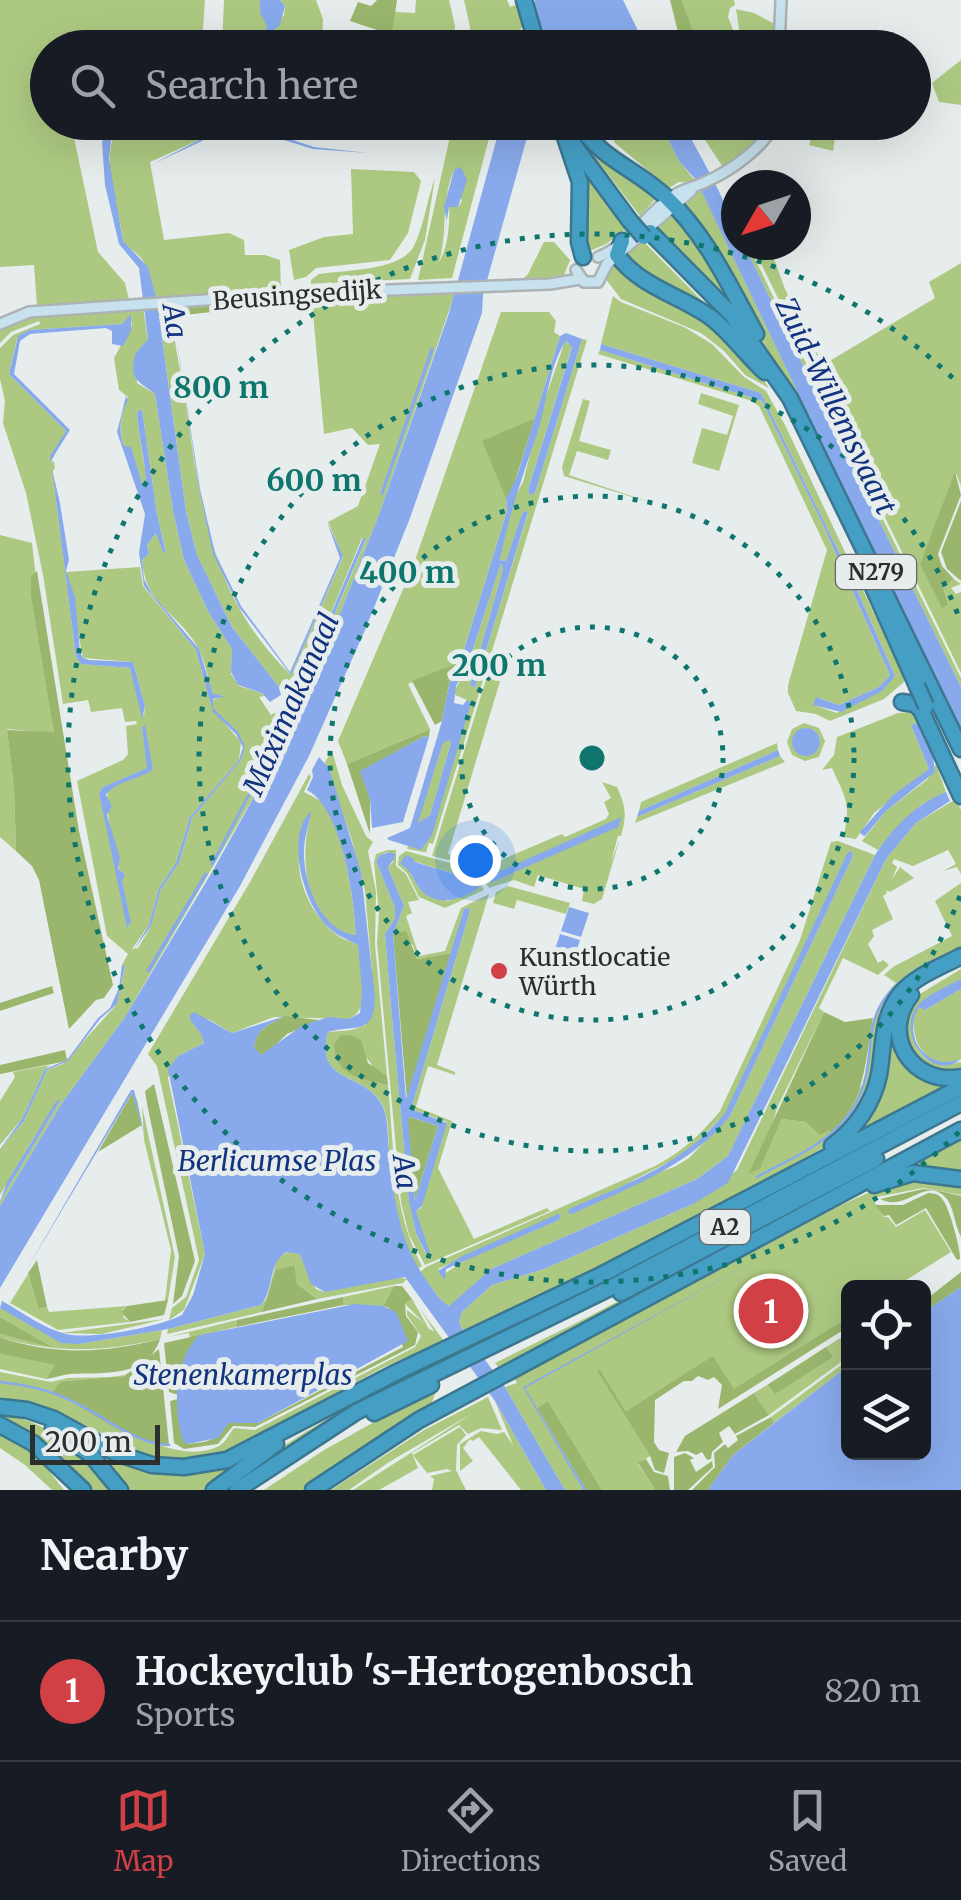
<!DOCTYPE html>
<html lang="en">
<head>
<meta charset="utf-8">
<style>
  :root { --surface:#171b24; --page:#20242c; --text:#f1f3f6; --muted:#9ea1a6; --line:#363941; --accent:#d04045 }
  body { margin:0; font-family:Merriweather,serif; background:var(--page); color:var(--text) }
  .controls { position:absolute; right:30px; bottom:30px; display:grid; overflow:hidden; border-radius:15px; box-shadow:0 10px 40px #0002 }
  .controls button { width:90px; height:90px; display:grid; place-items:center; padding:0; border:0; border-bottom:2px solid var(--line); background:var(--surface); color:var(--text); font:50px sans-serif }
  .compass { position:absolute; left:721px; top:170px; width:90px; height:90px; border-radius:50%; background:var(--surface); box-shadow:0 10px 40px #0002; rotate:231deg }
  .scale { position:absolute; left:30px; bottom:25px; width:130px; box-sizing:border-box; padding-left:10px; border:5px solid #2b2e2d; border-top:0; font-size:28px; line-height:35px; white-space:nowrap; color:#2b2e2d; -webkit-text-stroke:8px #e7eded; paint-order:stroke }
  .you { position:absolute; left:475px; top:860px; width:35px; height:35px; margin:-25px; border:8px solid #fff; border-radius:50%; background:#1a73e8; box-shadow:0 0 0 15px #1a73e833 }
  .badge { display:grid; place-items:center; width:65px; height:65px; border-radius:50%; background:var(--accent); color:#fff; font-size:32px; font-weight:700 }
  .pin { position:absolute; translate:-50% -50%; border:5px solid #fff; box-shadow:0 2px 10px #0006 }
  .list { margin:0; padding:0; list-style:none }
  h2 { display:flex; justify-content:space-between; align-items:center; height:130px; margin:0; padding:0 40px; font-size:42px }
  h2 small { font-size:32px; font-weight:400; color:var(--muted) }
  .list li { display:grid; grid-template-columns:65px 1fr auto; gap:30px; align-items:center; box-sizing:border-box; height:140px; padding:0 40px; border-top:2px solid var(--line) }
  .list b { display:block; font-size:38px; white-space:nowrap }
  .list p { margin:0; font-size:32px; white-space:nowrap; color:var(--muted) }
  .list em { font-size:32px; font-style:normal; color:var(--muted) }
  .icon { flex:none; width:55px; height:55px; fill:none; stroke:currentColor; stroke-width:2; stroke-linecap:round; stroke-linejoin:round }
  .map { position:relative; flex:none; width:961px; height:1490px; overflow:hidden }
  .search { position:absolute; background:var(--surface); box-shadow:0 10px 40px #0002; left:30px; right:30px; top:30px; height:110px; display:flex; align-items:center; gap:25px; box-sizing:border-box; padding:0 35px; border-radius:55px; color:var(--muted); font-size:38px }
  .sheet { height:270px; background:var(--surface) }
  nav { display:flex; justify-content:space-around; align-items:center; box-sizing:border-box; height:140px; border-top:2px solid var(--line); background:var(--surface); font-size:28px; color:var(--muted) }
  nav a { display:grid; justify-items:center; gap:5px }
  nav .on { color:var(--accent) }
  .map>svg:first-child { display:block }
</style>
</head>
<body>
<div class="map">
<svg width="961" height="1490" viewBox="0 0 961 1490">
  <rect width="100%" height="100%" fill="#e7eded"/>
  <!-- green -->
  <g fill="#adc981" fill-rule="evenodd">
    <path d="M0,0H205L202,43L193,47L48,48V122L71,123L98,252L125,283L129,300L37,306L34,265L0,267Z"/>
    <path d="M224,0H260L267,26L260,47L222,48Z"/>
    <path d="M280,0H316L323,19L322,47L268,48L273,36L271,33L284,15L285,6Z"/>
    <path d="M416,0H449L455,26L454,47H428L392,35L395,12L415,13Z"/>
    <path d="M464,0H507L510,7L529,0L516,47H469L470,27Z"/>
    <path d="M682,0H734L735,5L730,8L728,17L735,35H740L736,9L754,13L778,26L777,47L657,48L655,43L677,30L687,45L694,38Z"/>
    <path d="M562,36L612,47L548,48L552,40Z"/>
    <path d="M961,60V105L939,102L932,83Z"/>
    <path d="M141,123H306L299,134L287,138L205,132L201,139L150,162L164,240L229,233L244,240L245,255H265L280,260L281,289L154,298C153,284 150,269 141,258C135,251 128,249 123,241C119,205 100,165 116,130Z"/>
    <path d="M453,123H493L452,278L418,280ZM454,170L462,201L458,207L449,206C450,223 448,248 439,262C448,230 441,200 454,170Z"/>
    <path d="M615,123H660L679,161L697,183L679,182L669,188L615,143L612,136Z"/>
    <path d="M694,123H701L710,140L722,133L718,123H772L761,139L724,169Z"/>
    <path d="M817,123V122L897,123V126L864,129L857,125L841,126L836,131L833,151L809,145Z"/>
    <path d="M569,144L629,227L606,244L583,254Z"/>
    <path d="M593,149L659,195L640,216L590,151Z"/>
    <path d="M351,169L414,172L421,181L408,233L390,260L316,268L306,277L294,280L289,250L324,237L353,234Z"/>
    <path d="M435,178L425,240L410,279L311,284V280L319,274C345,270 401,271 414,246C424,225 427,200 435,178Z"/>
    <path d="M697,188H700L961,733L786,381L683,208L682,202Z"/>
    <path d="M673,206L699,237L750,329L653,230Z"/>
    <path d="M639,237L733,332L621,258Z"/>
    <path d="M544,242H554L570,260L564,275L520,282L528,274Z"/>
    <path d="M744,245H748L961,678V687Z"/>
    <path d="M752,245H769L785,289L823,365L935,298L929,282L961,263V486L956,473L920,564L948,604L943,587L954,579L961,584L951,588L956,594L961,592V673Z"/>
    <path d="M614,263L707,317L754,366L769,388L745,375L724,351L701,333L621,299L605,278L607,267Z"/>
    <path d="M456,290L380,512L341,611L260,786L125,1017L62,1103L0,1206V1201L60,1101L33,1139L0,1195V1149L24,1121L47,1070L63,1064L117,1004L125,967L122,965L128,954L107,936L77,781L123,760L128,754L126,726L137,724L136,721L125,722L122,708L91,712L88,700L63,704L43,575L26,493L3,423L5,401L0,379V348L13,335L40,324L39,321L11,332L0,343V328L27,316L143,307L148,340L135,354L137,383L155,394L173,511L184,560L209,613L232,649L231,674L239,686L262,693L264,696L259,697L271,715L283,708L290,693L282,682L279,687L232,627L197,555L186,511L158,307L173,306L175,316C171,336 181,369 184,391C200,499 208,595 291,675L343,557L328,522L358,506L380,444L368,445L352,428L324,434L312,302L324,295ZM130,316L132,325L114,358L119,390L128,397C121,415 118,428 124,446L131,448L143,486H147C145,460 138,437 137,412L142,409L157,514L166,552L157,532L147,545L149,554L142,560C146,604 171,608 194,641C205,657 207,676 213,695H225L213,700L212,707L196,650L143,586L140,567L66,572L83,658L133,662L145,706L144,716L130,668L81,664L76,657L53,476V469L55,470L54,461L51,462L66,431L9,374L17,339L29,330L122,324ZM433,348L383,494H380ZM362,538L366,540L305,684L302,683ZM214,711C229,727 250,735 241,760L192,818L179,863L161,889L151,926L138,948L132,949L149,925L159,888L176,863L190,817L239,760L241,742ZM142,727L153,769C141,778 121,779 110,789C97,801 132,904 129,928L99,793L103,787L148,768Z"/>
    <path d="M307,296L299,306L221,311L219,303Z"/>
    <path d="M613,296L621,302L684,327L712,344L744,377L766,391L786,427L903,675L904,682L884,699L830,721L816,714L796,711L788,693V685L827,550L759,406L752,401L598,354L600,350L762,401L824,527L890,675L879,687L839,705L820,698L814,705L837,713L892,679L895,676L852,579L761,393L601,344Z"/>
    <path d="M501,312H549L556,321L554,332L560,336L535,418L483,441L506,499L507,511L460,662L408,684L430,729L347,764L338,741L413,566Z"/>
    <path d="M582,339L587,340L433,844L429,843L426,852L430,853L407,849L408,846L422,849L427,838L432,834L467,700L453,694L468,664L501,563L503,569L470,686L475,687L528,513L524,511L506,561L499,560L513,500L523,482L541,411L565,341L572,346L528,490L535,493Z"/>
    <path d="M701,393L739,405L719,471L692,463L702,428L727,435L733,416L698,404Z"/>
    <path d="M583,399L590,401L579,441L611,450L608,460L577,451L569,475L658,505L564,476L562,467Z"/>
    <path d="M0,535L32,543L54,733L7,729L14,788L16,851L0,837Z"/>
    <path d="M491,663L504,668L448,854L485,867L557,836L562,834L565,837L606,819L609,814L604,802L611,798L602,782L617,787C626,807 627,815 621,836H618L611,862L620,838L602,899L594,904L582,901L584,889L538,875L534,887L514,880L489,888L474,866L432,856Z"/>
    <path d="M913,712L917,723L911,725L929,769L874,813L856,839L843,837C852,805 845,797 832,768L822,770L834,755L837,737L898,713Z"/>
    <path d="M804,723L819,728L825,741L819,757L805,761L792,755L787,742L792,729ZM805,728L815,731L820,740L812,754L801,755L793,738Z"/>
    <path d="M449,739L451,743L430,815L417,824L443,743Z"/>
    <path d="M777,743L778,750L639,811L641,802Z"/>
    <path d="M332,751L342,785L366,836L373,842L368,851L376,892L375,944L387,1076L375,1069L366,1057L345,1070L388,1085C394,1146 392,1211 422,1266L418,1269C399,1233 393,1198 389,1158C388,1141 390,1118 382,1104C364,1071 314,1084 328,1032L352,1030L366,1025L372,970L365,891L351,837L325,762Z"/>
    <path d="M780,756L785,762L635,823L637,817Z"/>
    <path d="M936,764L946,792L922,804L878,850L862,841L886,811L928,779Z"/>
    <path d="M309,774L311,777L304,792C310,795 319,799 324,805C343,827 355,905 356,935C305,931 298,854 311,817C307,829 300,843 299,856C297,885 314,918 337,935C343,940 351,941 358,945C360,967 373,1009 349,1019L274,1017L232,1033L210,1020L190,1015V1020L201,1034L204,1043L178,1056L168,1078L205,1254L184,1310L169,1320L172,1308L186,1297L199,1260L157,1066L148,1054L250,882Z"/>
    <path d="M956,799L961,810V874L957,867L943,871L956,864L948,850L913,866L894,859L892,863L897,867L892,879L900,867L914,878L890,892L886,890L887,893L883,896L893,919L872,930L874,936L868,944L878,963L883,960L889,965L878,975L843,958L819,1008L824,1012L777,1108L760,1169L782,1119L806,1122L862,1086C873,1049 866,1012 896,983L884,975L893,967L952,936L935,901L961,883V950L905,982L860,1111L829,1144L799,1162L568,1284L484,1324L463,1330L459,1322L462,1312L492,1285L544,1269L693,1204L737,1170L886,859L916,823Z"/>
    <path d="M838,841L875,855L728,1156L697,1179L491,1269L451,1305L445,1306L420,1272L426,1267L655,1166C682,1152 701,1134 720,1111L800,940L831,842ZM849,851L853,856L730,1116L689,1158L674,1167L628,1183L686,1153L726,1113ZM560,1214L559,1220L469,1258L444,1274L438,1269Z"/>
    <path d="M387,850H396V866L406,874L419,900L408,902L412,913L406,916L419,956L445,951L461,908L489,894L437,1065L455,1072V1075L428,1066L416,1107L452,1121L438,1168L474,1239L547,1208L550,1211L425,1265L409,1235L401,1202L377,943L379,913L374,862L376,854ZM388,852L393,862L388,868L404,906L393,934L413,945L417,959L451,953L464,909L469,908L470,911L412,1106L414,1110L447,1122L421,1208L416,1211L426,1254L416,1233L409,1201L392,1017L385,934L395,918V908L376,861L380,855Z"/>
    <path d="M406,851L472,869L484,890L445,908L419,897L407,873L398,865L399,856ZM413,858V861L474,880L478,887L448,901L419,888L407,867L400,864Z"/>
    <path d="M508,886L570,903L566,914L517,900L514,909L493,903L496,892Z"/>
    <path d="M961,959C950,971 929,977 915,989C884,1015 894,1065 932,1078C942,1082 955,1079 961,1081L839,1143C860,1123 876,1100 881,1071C885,1048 885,1023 898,1003C912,982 940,971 961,959Z"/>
    <path d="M961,969V979L925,1000L920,1007L925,1010L961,989V1059C927,1072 910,1043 914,1013C907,1048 924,1071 961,1062V1073C926,1076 914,1062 901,1032L915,997Z"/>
    <path d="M50,1065L45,1069L22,1119L0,1145V1101L15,1077L13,1072Z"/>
    <path d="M961,1091V1098L584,1296L482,1345L479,1341L582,1291Z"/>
    <path d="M142,1106L175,1257L168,1300L165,1301L171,1250L144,1140Z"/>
    <path d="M961,1120V1127L500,1369L495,1363L590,1316Z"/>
    <path d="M961,1135V1176L892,1175Z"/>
    <path d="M914,1179L961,1184V1195L923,1188L872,1198L884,1217H888L896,1227L925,1210L951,1252L895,1287L848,1288V1317L734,1390L713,1357L626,1411L600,1371L598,1372L650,1456L638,1464L655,1490H602L548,1401L537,1408L536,1406L583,1490H565L505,1387L517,1383L514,1378L835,1208L872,1191Z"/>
    <path d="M292,1250L300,1254L316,1289L324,1292L397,1277L407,1279L403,1283L317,1299L297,1284L293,1265L276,1271L262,1312L167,1334L168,1329L261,1305L267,1298L277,1258Z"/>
    <path d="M28,1274L40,1309L47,1307L49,1312L127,1306L122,1310L124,1318L130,1322L58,1330L10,1303Z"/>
    <path d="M394,1286L383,1306L344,1305L343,1297Z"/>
    <path d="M412,1299L429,1329L434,1331L420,1309L444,1341L384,1367L221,1455L198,1460H162L139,1454L65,1415L0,1397V1372L51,1382L68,1378L111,1377L125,1375L153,1356L125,1376L64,1381L53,1392C96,1411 173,1470 219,1446C226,1442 229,1434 234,1428L255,1430L415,1347L421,1336L407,1315V1310L424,1323L404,1303Z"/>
    <path d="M0,1308L79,1344L162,1330L160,1339C104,1352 55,1354 0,1337V1334L51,1346L0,1317Z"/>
    <path d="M165,1319L102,1334L61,1333Z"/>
    <path d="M237,1320L236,1327L190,1338L189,1333L168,1337Z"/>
    <path d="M842,1337L848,1344V1357L769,1415L754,1393L767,1385L774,1393L833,1357L826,1347Z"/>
    <path d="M451,1353L454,1357L352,1406L227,1490H220C293,1436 369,1392 451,1353Z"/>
    <path d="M0,1354L56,1365L46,1379L0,1369Z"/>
    <path d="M848,1360V1366L774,1423L771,1417Z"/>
    <path d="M437,1387L431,1406L347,1458L302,1490H264L324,1450Z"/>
    <path d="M488,1397L502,1430L481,1428L468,1434L459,1425L412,1453L418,1468L379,1490H353L473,1413L389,1462L349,1490H331L424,1430Z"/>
    <path d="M495,1401L546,1490H521L479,1437L473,1441L470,1439L463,1448L473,1461L460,1471V1444L481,1431L497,1434L504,1432L513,1445Z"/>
    <path d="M0,1412C58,1428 78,1446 116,1490H88C61,1460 38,1434 0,1419Z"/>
    <path d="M460,1427L466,1435L457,1445L456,1470L466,1490H432L434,1479L430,1476L452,1471L447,1469L427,1473L413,1455Z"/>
    <path d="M68,1429L184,1470L282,1434L205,1490H127L111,1469Z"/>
    <path d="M0,1433L37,1456L64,1490H52L25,1465L0,1448Z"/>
  </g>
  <!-- forest -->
  <g fill="#9ab66d">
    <path d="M377,0H397L392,35L350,21L358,2L371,6Z"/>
    <path d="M670,0H682L695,38L687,46L679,36Z"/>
    <path d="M219,303L221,311L175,316L173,306Z"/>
    <path d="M535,418L511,494L506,499L482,441Z"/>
    <path d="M955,472L961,495L938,554L942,566L954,579L943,587L948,604L942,608L920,564Z"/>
    <path d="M961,501V581L947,569L941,552Z"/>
    <path d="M37,571L79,831L113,985L104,998L96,1000L69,1029L39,880L32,866L16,851L14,788L7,730L54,732L31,595V576Z"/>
    <path d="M460,662L450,680L442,721L435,725L412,681Z"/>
    <path d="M430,729L429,737L425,736L361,771L370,799V834L347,764Z"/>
    <path d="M406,931L417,959L451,953L407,1100L393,934Z"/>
    <path d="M52,986L54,993L0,1011V1003Z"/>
    <path d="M824,1012L845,1022L873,1018C865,1061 866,1100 832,1133L829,1130L820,1135L806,1122L782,1119L760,1169L749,1173Z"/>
    <path d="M285,1016L319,1020L287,1034L266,1054L261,1055L254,1048C255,1029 270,1024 285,1016Z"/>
    <path d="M341,1035H350L361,1040L368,1063L387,1076L388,1085C361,1079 335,1076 334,1044Z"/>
    <path d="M65,1050L67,1060L62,1062L0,1074V1065Z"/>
    <path d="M154,1084L195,1261L182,1296L173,1304L179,1256L147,1104L145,1091Z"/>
    <path d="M132,1093L137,1100L142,1125L98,1152Z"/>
    <path d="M410,1117L438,1126L415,1200L407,1120Z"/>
    <path d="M923,1189C936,1190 948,1193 961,1196V1237C955,1226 954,1209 947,1199C926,1174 907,1213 880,1199Z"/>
    <path d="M928,1193C935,1194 938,1193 943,1200C949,1207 961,1250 960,1259L957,1260L926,1208L896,1225L889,1215L884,1216L875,1205H903Z"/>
    <path d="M37,1260L47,1307L39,1309L28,1273Z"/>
    <path d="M294,1265L297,1284L317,1299L262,1312L276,1270Z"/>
    <path d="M961,1272V1287L924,1312V1301Z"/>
    <path d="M394,1286H402L412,1299L405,1303L406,1316L418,1332L415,1345L255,1427L233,1426L218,1444L184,1449L174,1443L170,1401L178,1399L180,1428L188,1444C212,1441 213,1442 228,1423H258L403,1347L389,1308L383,1306Z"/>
    <path d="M343,1297L344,1305L236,1327L237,1320Z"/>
    <path d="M168,1300L164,1315L130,1322L121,1312L127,1306Z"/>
    <path d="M0,1317L51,1346V1347L0,1334Z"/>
    <path d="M848,1317V1327L718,1409L722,1385L714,1377L708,1380L698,1376L692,1381H684L655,1400L654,1442L659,1450L669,1453L664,1473L655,1470L650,1456L597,1371L600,1370L626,1411L713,1356L734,1389Z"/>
    <path d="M200,1335L187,1353L178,1395L169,1392L164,1343Z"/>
    <path d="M0,1337C52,1356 107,1353 160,1339C147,1379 102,1372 70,1374C62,1375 54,1378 46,1379L55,1365L0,1354Z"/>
    <path d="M826,1347L833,1357L775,1394L767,1385Z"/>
    <path d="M159,1349L169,1445C127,1443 90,1409 53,1392L59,1383L65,1381L125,1376Z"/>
    <path d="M754,1393L769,1415L735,1434L729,1426L719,1433L723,1442L712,1452L711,1459L707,1460L702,1452L696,1455L688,1451L676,1452L685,1436Z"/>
    <path d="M548,1401L602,1490H586L537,1408Z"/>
    <path d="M771,1417L774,1423L733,1455L708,1490H692L715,1467L714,1453L725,1444L728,1448L738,1440L736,1436Z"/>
    <path d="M685,1453L694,1458L690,1460L696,1472L712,1461L713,1467L688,1490H674V1457Z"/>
    <path d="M646,1459L654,1472L668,1476L670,1490H655L638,1463Z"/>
  </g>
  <!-- water -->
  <g fill="#88aaec" fill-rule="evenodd">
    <path d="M260,0H280L285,6L280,25L271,32L273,36L268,47H260L267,26L260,13Z"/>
    <path d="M535,0H623L646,47H612L562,36L552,40L548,47L523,48Z"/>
    <path d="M111,123H141L116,130L111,141L109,159L123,241L148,267L157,301L186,511L197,555L232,627L279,687L281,695L270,702L262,693L238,685L231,672L232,649L209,613L184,560L173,511L155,394C137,380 129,380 135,354L148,339L139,268L119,244L105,185L102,142Z"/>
    <path d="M501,123H531L483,295L482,313L410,518L365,630L309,756L240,886L0,1288V1206L62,1103L125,1017L212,872L260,786L341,611L380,512L449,313Z"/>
    <path d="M660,123H683C698,154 736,213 736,245H744L961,687V733L696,180L679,161Z"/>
    <path d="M205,132L287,138L314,147L368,153L313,149L277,138L206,134L202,141L153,164L201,139Z"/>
    <path d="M461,167L467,180L458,207H449L440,263L447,221L444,207L454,170Z"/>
    <path d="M131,314V331L123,346L112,344V331L106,328L30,334L20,341L14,374L70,430L50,462V456L66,431L9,374L18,336L29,330L122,324Z"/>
    <path d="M173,316L200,489L215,553L241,606L290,672L340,558L327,522L343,556L291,675L239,607L213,554L199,489Z"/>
    <path d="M566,333L582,339L535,493L530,495L528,490L572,347L566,341C548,367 547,407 536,437C522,477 508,518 500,560L506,561L521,517L524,511L528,512L475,687L470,686L503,569L501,563L468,664L456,686L454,703L463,705L467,700L471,703L432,835L421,850L389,840L387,838L410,828L442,721L450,680L458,669L507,511L506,499L517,476L560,336ZM449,740L451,743L430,815L418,823L443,743Z"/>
    <path d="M601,344L761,393L852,579L895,676L882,691L841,712L813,705L816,697L839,705L879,687L890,675L824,527L762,401L600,350Z"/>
    <path d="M431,347L434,349L383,495L380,494Z"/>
    <path d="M126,396L128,400C120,415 118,430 124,446L131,447L143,486H146C146,459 138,438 137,412L142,409L157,514L166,553L163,552L156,533L147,545L149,554L142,560L144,579L152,594L199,649L213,694L226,696L213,699V708L238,732L245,746L241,760L192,818L179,863L161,889L151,926L133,951L149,925L159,888L176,863L190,817L239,760L243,747L236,734L213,712L196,650L144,586L139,553L145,514L117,432Z"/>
    <path d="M52,469L60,503L69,560L66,571L75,597L80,652L83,658L89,660L133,662L145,706L142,719L130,668L81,664L76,657Z"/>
    <path d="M363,538L366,539L305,684L302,683Z"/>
    <path d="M917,723L933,757L935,772L886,811L865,836L862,835L860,832L893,795L929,769L911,725Z"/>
    <path d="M145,725L153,769C140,780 117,780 106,795L112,806L107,815L120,858L118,869L125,874L122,881L131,922L127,928L99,793L103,787L147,768L142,727Z"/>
    <circle cx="806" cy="742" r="14"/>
    <path d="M425,736L429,737L403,822L372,828L370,799L360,771Z"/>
    <path d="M276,741L278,742L213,866L210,865Z"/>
    <path d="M778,750L780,756L637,817L639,811Z"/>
    <path d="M319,757L329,768L361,872L375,998C374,1037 354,1024 328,1032C314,1085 365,1071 382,1105C389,1117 387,1137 389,1151C394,1200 399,1243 429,1284C435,1292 440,1301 449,1306L491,1269L697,1179L728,1156L875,855C893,828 915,804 946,792L950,801L916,823L886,859L728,1183L693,1204L544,1269L492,1285L462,1312L459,1322L463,1330L505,1387L565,1490H546L495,1401L405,1277L325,1292L311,1284L300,1254L287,1252C267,1263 275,1288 261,1305L168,1329L79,1344L61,1343L0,1308L2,1301C22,1312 44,1329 66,1334C91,1340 159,1327 182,1315L193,1295L205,1254L168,1069L178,1056L204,1043L201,1034L190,1020V1015L194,1012L232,1033L285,1016C270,1024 256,1029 254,1047L261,1055L303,1025L329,1017L349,1019L360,1013L362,990L358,945C346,939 335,935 325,924C303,900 285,836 311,811C310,823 304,837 304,851C303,882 321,932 356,935C354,896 342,809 307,790L313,777L312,770Z"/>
    <path d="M622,817L618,827L492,882L489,880V876Z"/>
    <path d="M851,851L853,856L730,1116C689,1167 630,1187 572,1214L568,1213L569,1209C627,1184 684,1164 725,1113L848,852Z"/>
    <path d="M390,852L396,855L388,868L404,906L393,934L406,1099L464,909L469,908L470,911L412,1106L414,1110L447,1123L422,1206L416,1211L430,1253L427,1255L416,1233L409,1202L392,1017L385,934L395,918V908L376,861L380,855ZM410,1117L438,1126L415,1200L408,1120Z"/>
    <path d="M405,855L413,858L415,862L474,880L479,887C464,900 435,908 420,889C412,879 412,870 400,864Z"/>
    <path d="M205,872L208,874L149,973L146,971Z"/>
    <path d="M569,907L589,913L581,937L561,931Z"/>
    <path d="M560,934L580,940L572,965L552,959Z"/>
    <path d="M122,965L125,966L117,1004L100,1019L68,1061L47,1070L24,1121L0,1149L22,1119L45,1069L67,1060L98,1018L110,1008L119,988Z"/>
    <path d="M961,979V989L925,1010L919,1007C901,1037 927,1072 961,1059C932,1084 892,1031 920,1003C931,993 948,986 961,979Z"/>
    <path d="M131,1090H134L144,1134L132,1093L24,1274Z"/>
    <path d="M57,1100L60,1101L0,1201L7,1182Z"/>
    <path d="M558,1214L561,1215L559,1220L446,1269L445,1280L438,1271L462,1256Z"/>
    <path d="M769,1253L525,1388L586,1490H583L523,1387Z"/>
    <path d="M961,1287V1490H708L733,1455L848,1366V1452H924V1312Z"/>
    <path d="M355,1304L383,1306L396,1312L408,1341L258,1423H229L218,1438L188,1444L184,1442C172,1412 174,1358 200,1335Z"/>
  </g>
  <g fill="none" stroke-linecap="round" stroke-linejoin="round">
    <!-- stream -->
    <g stroke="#88aaec" stroke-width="2.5">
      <path d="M757,1177C787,1160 826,1145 847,1117C893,1055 838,1013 929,962"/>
      <path d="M0,1382C27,1385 52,1390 76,1403C107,1418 133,1443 169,1445"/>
    </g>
    <defs>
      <g id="secondary">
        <path d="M779,48L781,0"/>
        <path d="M598,257C626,247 646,215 670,198C681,189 693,188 705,182C731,171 763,148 776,122"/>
        <path d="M576,270L584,282H598L607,264L691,191"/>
        <path d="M0,324L29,312L309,293L550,284L580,279"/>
      </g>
      <g id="highway">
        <path d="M524,0L538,48"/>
        <path d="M560,122L580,182L579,242L583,257"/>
        <path d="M577,122C604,162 634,167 666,197C707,236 729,285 756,334"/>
        <path d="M574,145L630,221"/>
        <path d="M650,232L732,315L790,398L961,749"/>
        <path d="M622,241L617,255C641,287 677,294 709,316C731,332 745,354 765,372"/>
        <path d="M864,567L917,686"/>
        <path d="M902,702L915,704L921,710L961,796"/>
        <path d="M911,995C880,1035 912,1086 961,1077"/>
        <path d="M832,1146C855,1129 873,1104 879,1075C884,1047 881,1017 901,993C917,975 941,967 961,956"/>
        <path d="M874,1185L913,1173L961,1179"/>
        <path d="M621,1293L876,1159"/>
        <path d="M0,1407L27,1410L54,1419L116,1453L152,1465L184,1467L227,1460L397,1372L601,1275L961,1087"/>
        <path d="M374,1413L431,1385"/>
        <path d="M0,1425L33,1443L83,1490"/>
        <path d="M53,1428L91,1455L120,1490"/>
        <path d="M214,1490L276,1444"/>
        <path d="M237,1490L356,1412L608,1289L961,1103"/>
        <path d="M313,1490L419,1420L961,1130"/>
      </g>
    </defs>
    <!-- secondary casing -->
    <use href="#secondary" stroke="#adb3b3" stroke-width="14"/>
    <!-- highway casing -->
    <use href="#highway" stroke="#3c7790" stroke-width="19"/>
    <!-- secondary -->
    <use href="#secondary" stroke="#c7e2ee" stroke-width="9"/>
    <!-- highway -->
    <use href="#highway" stroke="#459fc5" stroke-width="14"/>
    <defs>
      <g id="highway-bridge">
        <path d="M630,221L644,237"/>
        <path d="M917,686L926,706"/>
      </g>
    </defs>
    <!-- highway-bridge casing -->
    <use href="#highway-bridge" stroke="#3c7790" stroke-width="19" stroke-linecap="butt"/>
    <!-- highway-bridge -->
    <use href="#highway-bridge" stroke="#459fc5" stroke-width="14"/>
  </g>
  <!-- distance rings -->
  <g fill="none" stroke="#0f766e" stroke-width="5" stroke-dasharray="5 10">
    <circle cx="592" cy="758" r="131"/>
    <circle cx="592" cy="758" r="262"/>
    <path d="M960 896A393 393 0 1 1 960 620"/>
    <path d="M959 1132A524 524 0 1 1 959 384"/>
  </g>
  <!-- markers -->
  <circle fill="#d04045" stroke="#e7eded" stroke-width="4" cx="499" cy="971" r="10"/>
  <g text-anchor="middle" stroke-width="10" stroke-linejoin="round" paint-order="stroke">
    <!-- shield labels -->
    <g fill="#e7eded" stroke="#636767" stroke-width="2.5">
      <rect x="836" y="555" width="80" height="34" rx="8"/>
      <rect x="700" y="1210" width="50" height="34" rx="8"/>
    </g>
    <g font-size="22" font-weight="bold" fill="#2b2e2d">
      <text x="876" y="580">N279</text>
      <text x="725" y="1235">A2</text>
    </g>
    <!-- street labels -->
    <g font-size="25" fill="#2b2e2d" stroke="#e7eded">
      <text transform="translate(297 295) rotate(-4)" y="9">Beusingsedijk</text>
    </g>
    <!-- poi labels -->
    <g font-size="25" fill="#2b2e2d" stroke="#e7eded" text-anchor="start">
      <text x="519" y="966">Kunstlocatie<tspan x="519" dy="29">Würth</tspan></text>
    </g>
    <!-- water labels -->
    <g font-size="28" font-style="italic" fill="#12337e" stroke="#e7eded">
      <text transform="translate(175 321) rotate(81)" y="10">Aa</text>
      <text transform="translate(836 406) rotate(64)" y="10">Zuid-Willemsvaart</text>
      <text transform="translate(291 704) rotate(-66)" y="10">Máximakanaal</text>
      <text x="277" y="1171">Berlicumse Plas</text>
      <text transform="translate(405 1172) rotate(82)" y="10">Aa</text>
      <text x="243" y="1385">Stenenkamerplas</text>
    </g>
  </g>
  <circle cx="592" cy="758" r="15" fill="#0f766e" stroke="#e7eded" stroke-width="5"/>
  <g font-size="30" text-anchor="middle" font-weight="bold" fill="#0f766e" stroke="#e7eded" stroke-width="10" stroke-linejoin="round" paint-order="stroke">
    <text x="221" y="398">800 m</text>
    <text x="314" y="491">600 m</text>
    <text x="407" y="583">400 m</text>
    <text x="499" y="676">200 m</text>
  </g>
</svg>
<div class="controls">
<button><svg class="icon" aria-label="locate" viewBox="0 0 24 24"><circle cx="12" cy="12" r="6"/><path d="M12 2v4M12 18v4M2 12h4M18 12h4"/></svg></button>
<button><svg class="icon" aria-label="layers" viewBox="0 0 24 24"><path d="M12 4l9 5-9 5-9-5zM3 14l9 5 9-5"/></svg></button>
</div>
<svg class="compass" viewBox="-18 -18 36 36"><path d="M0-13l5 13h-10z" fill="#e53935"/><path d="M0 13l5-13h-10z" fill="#9ea1a6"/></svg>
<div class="scale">200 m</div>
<div class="you"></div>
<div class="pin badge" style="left:771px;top:1311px">1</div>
<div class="search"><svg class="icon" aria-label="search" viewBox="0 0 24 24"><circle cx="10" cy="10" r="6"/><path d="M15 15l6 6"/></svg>Search here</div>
</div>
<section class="sheet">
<h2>Nearby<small></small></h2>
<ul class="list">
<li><span class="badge">1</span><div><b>Hockeyclub 's-Hertogenbosch</b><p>Sports</p></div><em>820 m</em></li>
</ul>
</section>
<nav>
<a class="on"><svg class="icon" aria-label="map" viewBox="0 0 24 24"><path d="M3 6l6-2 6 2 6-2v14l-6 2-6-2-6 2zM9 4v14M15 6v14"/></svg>Map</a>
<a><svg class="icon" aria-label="directions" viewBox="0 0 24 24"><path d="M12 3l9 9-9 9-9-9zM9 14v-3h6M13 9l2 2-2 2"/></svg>Directions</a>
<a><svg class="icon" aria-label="saved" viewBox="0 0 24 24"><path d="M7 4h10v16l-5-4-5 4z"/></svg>Saved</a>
</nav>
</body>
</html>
